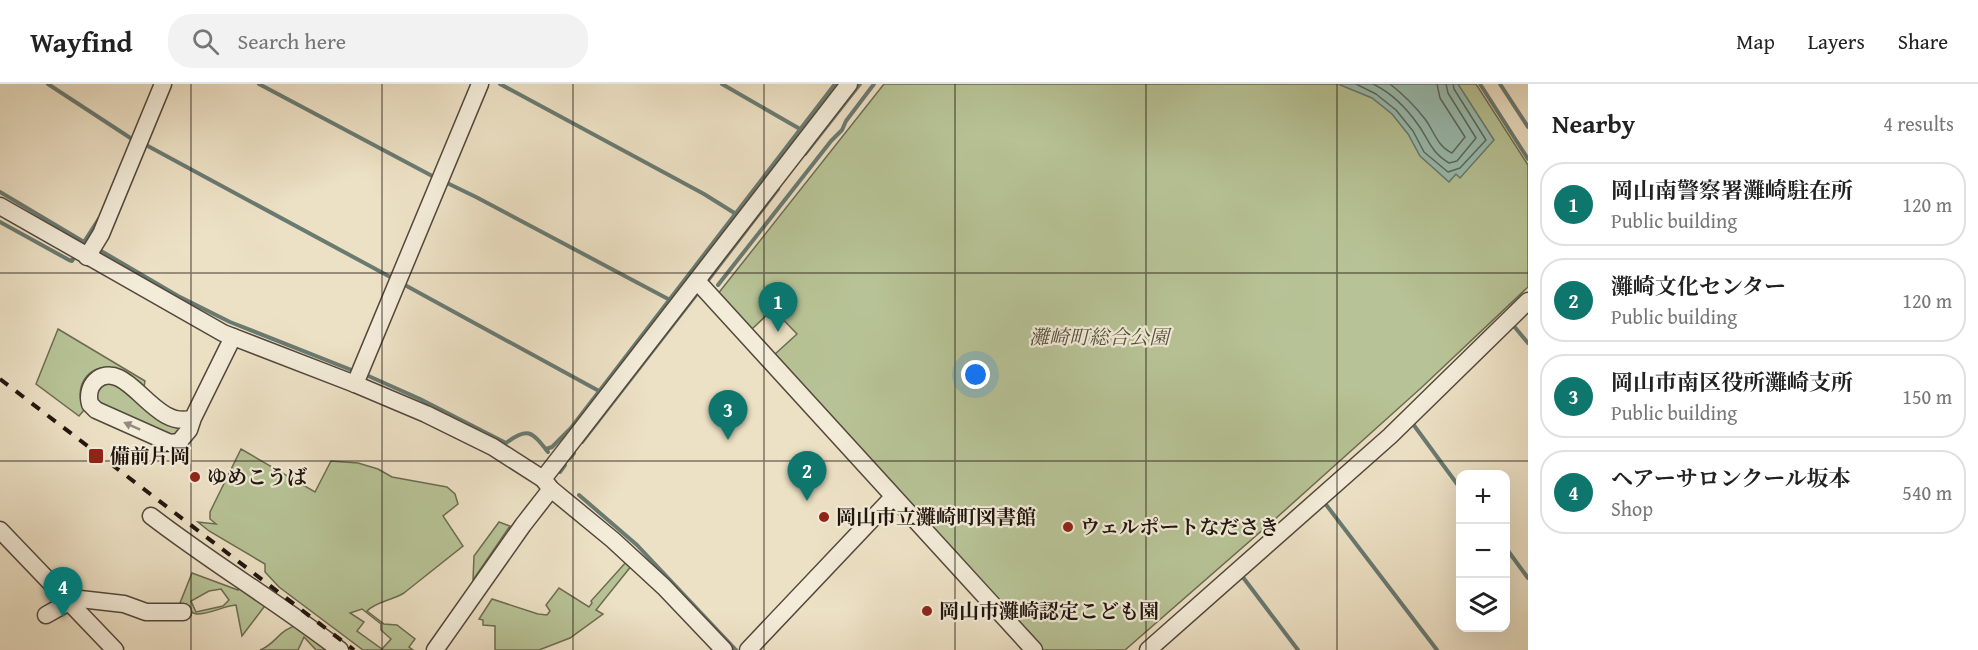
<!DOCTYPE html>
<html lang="en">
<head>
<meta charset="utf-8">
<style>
  :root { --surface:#fff; --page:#f2f2f2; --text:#222; --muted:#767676; --line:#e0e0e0; --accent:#0f766e }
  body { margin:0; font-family:"Gentium Book Plus","Noto Serif JP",serif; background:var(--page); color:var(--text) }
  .controls { position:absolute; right:18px; bottom:18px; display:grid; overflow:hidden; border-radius:12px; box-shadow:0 6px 24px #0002 }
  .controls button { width:54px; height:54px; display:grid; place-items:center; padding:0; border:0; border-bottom:2px solid var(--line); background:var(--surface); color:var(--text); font:30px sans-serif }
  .you { position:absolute; left:976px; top:291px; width:21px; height:21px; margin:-15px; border:4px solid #fff; border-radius:50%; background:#1a73e8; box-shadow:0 0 0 9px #1a73e833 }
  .badge { display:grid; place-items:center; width:39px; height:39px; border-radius:50%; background:var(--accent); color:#fff; font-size:20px; font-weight:700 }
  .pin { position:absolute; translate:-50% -50px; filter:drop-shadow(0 2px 3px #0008) }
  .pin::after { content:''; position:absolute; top:32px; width:21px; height:18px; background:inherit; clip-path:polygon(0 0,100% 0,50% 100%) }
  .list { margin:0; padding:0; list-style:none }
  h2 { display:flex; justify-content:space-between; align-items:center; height:78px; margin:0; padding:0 24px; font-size:26px }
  h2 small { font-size:20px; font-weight:400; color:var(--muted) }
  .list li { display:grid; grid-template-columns:39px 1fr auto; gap:18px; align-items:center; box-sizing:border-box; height:84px; margin:0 12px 12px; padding:0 12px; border:2px solid var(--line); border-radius:24px }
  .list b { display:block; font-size:22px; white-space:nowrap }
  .list p { margin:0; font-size:20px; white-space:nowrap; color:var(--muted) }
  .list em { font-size:20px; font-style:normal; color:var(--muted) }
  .icon { flex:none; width:33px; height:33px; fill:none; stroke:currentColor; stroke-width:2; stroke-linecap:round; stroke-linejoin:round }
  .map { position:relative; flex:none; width:1528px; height:566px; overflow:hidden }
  header { display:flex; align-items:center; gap:36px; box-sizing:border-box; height:84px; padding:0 30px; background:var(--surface); border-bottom:2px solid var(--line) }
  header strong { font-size:28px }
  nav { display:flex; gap:33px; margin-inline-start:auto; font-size:21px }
  .search { width:420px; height:54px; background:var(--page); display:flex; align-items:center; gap:15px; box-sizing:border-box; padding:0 21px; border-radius:24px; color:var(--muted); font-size:22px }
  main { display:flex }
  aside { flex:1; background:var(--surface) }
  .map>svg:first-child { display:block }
</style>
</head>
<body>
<header>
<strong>Wayfind</strong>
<div class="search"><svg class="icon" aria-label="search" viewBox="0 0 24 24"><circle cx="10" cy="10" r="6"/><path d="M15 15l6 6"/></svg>Search here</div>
<nav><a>Map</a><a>Layers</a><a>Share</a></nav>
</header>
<main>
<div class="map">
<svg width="1528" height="566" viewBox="0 0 1528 566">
  <rect width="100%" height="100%" fill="#ede1c5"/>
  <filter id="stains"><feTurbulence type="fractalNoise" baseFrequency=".00333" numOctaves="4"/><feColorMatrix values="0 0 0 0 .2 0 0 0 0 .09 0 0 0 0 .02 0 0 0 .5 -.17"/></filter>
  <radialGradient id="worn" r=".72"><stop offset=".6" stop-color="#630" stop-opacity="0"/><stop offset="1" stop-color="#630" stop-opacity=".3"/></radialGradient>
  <!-- green -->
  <g fill="#b7c396" stroke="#6c6c52" stroke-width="1.5" fill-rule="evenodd">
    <path d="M884,0H1476L1528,81V203L1421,304L1274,436L1125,566H1041L774,271L797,250L773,225L751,246L717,211Z"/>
    <path d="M58,245L145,297L144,303C134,296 123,286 111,284C87,280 72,306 85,325L79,332L36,300Z"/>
    <path d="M110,298L183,342L177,353L103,324L96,315C98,305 99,301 110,298Z"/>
    <path d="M241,365L315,408L331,377L358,379L378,385L392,393L447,403L455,410L458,420L443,432L463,462L404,509C393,516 375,518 367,527L384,540L397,541L415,555L409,563L413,566H363L279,503L265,488V480L209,447L198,438L216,440L210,435V428ZM362,525L381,540V546L391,555L382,565L357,547L364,538L350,529Z"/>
    <path d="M499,438L510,442L473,496L474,472Z"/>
    <path d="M627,477L632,481L596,526L603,530L570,554L539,566H495V542L483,541V536L479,535L492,515L538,530L547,531L550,527L546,521L559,504L589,523L592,519L591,517Z"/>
    <path d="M192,489L238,506L241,502L267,519L242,552L236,521C223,522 211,530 197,530C191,529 185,525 178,524ZM221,505L229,516L223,522L196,528L191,517L209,507Z"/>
    <path d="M299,541L332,566H316L304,553L298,566H260C275,561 280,544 299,541Z"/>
  </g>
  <!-- water -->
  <path fill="#99beb2" stroke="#697a71" stroke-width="1.5" d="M1338,0H1458L1494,56L1460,94L1456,90L1449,98L1420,72L1408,50L1392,30L1372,14Z"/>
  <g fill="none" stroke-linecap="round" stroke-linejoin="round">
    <!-- shore -->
    <g stroke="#5c6a60" stroke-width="1.5">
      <path d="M1356,0L1376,10L1396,26L1413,47L1424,68L1448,88L1460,84L1486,56L1454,5L1453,0"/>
      <path d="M1373,0C1392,9 1408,26 1419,42C1430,58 1431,68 1449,79L1457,77L1476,54L1448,9L1446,0"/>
      <path d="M1390,0C1404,11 1414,21 1425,35C1434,47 1437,62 1452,69L1465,53L1440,14L1437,0"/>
    </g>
    <!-- stream -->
    <g stroke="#697a71" stroke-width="4">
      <path d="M48,0L135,57"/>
      <path d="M259,0L436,94"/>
      <path d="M500,0L704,110L736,130"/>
      <path d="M722,0L800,45"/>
      <path d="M1480,0L1528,75"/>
      <path d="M1500,0L1528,43"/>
      <path d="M146,61L394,195"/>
      <path d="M805,70L860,0"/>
      <path d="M445,98L476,113L670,216"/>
      <path d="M0,108L84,158L100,133"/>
      <path d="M0,138L69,176L72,177L74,174"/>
      <path d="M96,164L178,212L230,238L354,287"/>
      <path d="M709,195L778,105"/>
      <path d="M403,200L599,307"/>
      <path d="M718,201L831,57L842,46L846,37L874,0"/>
      <path d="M1513,241L1528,259"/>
      <path d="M364,290L420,315L506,359C528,342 532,348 548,368"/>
      <path d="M1413,340L1460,404"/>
      <path d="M582,358L696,211"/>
      <path d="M546,365L552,363L571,344L835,0"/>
      <path d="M570,374L574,369"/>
      <path d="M560,388L565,381"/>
      <path d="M579,411L637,461L736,566"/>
      <path d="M1324,418L1437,566"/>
      <path d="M1506,464L1528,494"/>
      <path d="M1242,492L1298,566"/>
    </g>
    <defs>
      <g id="minor">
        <path d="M0,122L223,249L355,300L426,330L493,363L543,395L551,405L613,456L664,503L724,566"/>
        <path d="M87,173L101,150L163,0"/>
        <path d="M697,197L1034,566"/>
        <path d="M355,300L480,0"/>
        <path d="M193,334C163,345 141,304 119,294C100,285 85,302 90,320L96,326L170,359L179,358L189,346L193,334L233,253"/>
        <path d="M543,395L849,0"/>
        <path d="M151,432C212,479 279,519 340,566"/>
        <path d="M0,446L115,566"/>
        <path d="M46,531L69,518L80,515L124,520L146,528H183"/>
        <path d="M435,566L523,441L551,405"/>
        <path d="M748,566L893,413"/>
        <path d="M1148,566L1390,352L1528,217"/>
      </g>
    </defs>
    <!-- minor casing -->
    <use href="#minor" stroke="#53483c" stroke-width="19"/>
    <!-- minor -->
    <use href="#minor" stroke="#f3ecd9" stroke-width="16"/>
    <!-- rail -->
    <path stroke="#20150f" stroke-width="4" stroke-dasharray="10 10" stroke-linecap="butt" d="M0,295L354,566"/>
  </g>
  <!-- one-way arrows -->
  <defs><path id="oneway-solid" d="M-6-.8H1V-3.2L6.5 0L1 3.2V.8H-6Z" transform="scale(1.5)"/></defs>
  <use fill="#948b7e" href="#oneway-solid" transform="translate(132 342) rotate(-156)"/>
  <!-- grid -->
  <path fill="none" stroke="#20150f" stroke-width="1.5" stroke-opacity="0.55" d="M191,0V566M382,0V566M573,0V566M764,0V566M955,0V566M1146,0V566M1337,0V566M0,189H1528M0,377H1528"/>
  <!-- markers -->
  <g fill="#8f2418" stroke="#f3ecd9" stroke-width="2">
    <rect x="88" y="364" width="16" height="16" rx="3"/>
    <circle cx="195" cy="393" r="6"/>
    <circle cx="824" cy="433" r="6"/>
    <circle cx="1068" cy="443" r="6"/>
    <circle cx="927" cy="527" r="6"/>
  </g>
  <g text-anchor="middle" stroke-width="4.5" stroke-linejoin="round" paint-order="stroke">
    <!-- park labels -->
    <g font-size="20" font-style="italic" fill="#55523e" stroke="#f3ecd9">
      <text x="1099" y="260">灘崎町総合公園</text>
    </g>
    <!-- poi labels -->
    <g font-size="20" font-weight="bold" fill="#20150f" stroke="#f3ecd9" text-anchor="start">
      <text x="110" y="379">備前片岡</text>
      <text x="207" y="400">ゆめこうば</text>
      <text x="836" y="440">岡山市立灘崎町図書館</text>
      <text x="1080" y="450">ウェルポートなださき</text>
      <text x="939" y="534">岡山市灘崎認定こども園</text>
    </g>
  </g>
  <rect width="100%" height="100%" filter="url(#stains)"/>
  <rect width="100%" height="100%" fill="url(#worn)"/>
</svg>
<div class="controls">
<button>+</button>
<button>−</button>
<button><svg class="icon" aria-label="layers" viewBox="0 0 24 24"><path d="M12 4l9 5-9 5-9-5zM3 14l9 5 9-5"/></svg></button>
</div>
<div class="you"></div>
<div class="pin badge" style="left:778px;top:248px">1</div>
<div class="pin badge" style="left:807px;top:417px">2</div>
<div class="pin badge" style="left:728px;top:356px">3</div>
<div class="pin badge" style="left:63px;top:533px">4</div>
</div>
<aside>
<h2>Nearby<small>4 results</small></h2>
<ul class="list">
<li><span class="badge">1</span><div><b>岡山南警察署灘崎駐在所</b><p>Public building</p></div><em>120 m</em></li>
<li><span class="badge">2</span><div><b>灘崎文化センター</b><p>Public building</p></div><em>120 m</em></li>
<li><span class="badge">3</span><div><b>岡山市南区役所灘崎支所</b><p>Public building</p></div><em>150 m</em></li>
<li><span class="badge">4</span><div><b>ヘアーサロンクール坂本</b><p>Shop</p></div><em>540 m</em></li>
</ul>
</aside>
</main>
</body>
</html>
